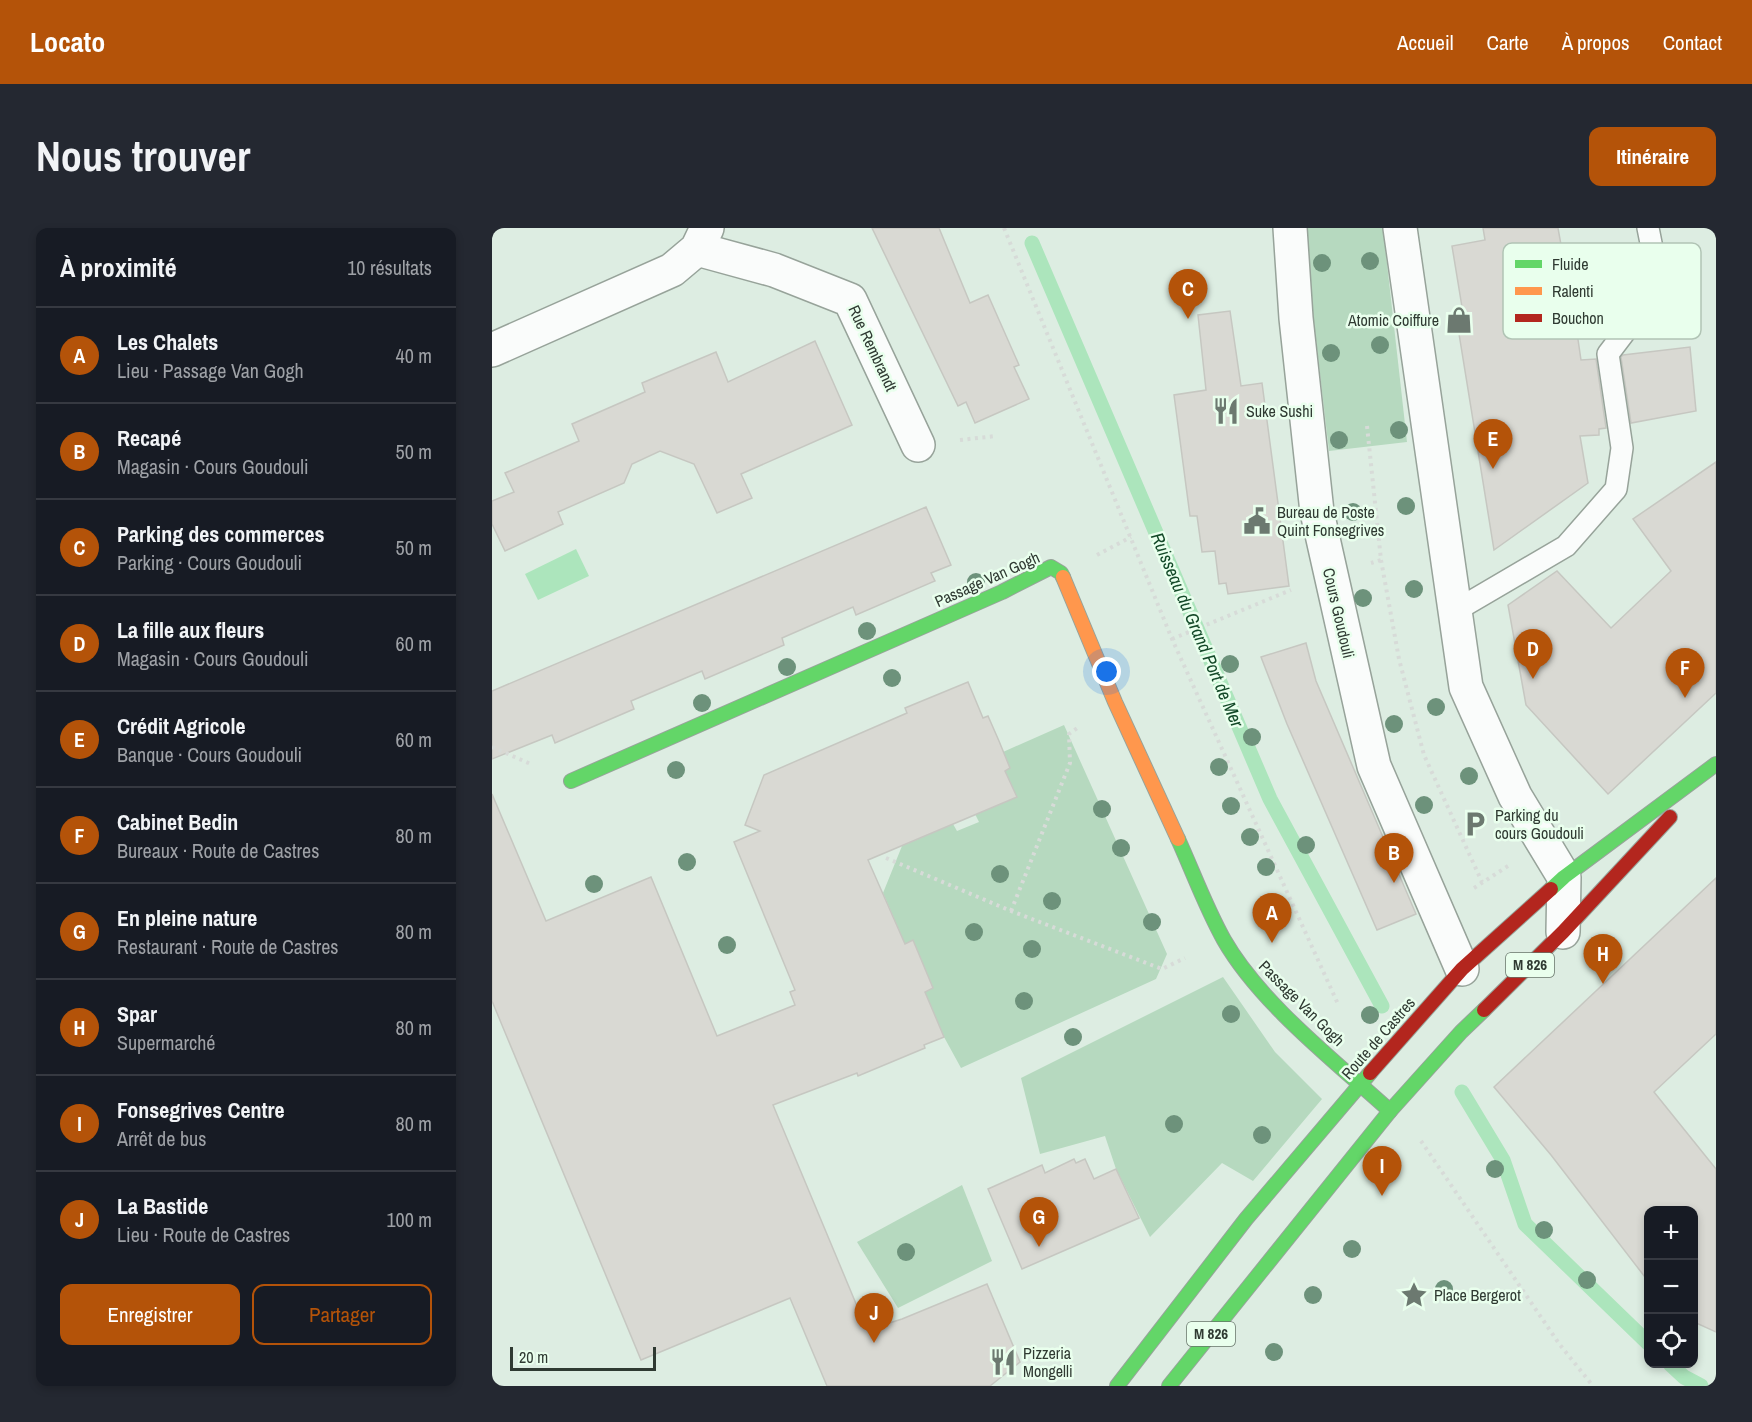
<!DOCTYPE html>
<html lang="fr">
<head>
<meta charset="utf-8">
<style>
  :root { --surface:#171b24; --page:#242831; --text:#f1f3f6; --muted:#9ea1a6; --line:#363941; --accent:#b45309 }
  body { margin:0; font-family:"Archivo Narrow",sans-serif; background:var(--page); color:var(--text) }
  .controls { position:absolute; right:18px; bottom:18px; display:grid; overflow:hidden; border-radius:12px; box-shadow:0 3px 9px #0003 }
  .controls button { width:54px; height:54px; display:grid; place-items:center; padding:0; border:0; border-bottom:2px solid var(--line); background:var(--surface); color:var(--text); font:30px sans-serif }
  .scale { position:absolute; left:18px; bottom:15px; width:146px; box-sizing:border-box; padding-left:6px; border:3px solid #2f3a32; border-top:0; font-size:16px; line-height:21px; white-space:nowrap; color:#2f3a32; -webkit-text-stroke:4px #e9ffed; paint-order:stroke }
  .you { position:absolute; left:615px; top:444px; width:21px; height:21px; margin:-15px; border:4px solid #fff; border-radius:50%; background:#1a73e8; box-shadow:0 0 0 9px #1a73e833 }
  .badge { display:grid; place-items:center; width:39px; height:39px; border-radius:50%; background:var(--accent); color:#fff; font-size:20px; font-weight:700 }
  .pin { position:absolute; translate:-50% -50px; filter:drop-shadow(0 2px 3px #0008) }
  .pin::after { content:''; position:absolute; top:32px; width:21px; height:18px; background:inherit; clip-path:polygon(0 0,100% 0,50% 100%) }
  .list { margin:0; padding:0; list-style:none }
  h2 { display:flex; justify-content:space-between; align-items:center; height:78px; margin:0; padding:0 24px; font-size:26px }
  h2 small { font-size:20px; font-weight:400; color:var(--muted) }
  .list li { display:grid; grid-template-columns:39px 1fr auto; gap:18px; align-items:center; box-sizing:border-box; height:96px; padding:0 24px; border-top:2px solid var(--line) }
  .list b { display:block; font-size:22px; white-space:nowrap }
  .list p { margin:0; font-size:20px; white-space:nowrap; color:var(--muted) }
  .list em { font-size:20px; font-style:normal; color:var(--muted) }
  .actions { display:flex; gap:12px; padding:18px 24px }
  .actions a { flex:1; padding:14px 0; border:2px solid var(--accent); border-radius:12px; text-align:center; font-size:21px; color:var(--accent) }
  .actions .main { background:var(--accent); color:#fff }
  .icon { flex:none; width:33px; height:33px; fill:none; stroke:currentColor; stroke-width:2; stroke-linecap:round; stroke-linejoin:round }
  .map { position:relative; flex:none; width:1224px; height:1158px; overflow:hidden; border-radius:12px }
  header { display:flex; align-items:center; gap:36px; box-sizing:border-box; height:84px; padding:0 30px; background:var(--accent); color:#fff }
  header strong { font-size:28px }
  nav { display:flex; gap:33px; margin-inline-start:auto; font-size:21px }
  .intro { display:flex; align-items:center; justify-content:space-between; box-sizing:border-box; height:144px; padding:0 36px }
  h1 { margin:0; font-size:42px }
  .button { padding:15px 27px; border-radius:12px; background:var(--accent); color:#fff; font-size:21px; font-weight:700 }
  main { display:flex; gap:36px; padding:0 36px }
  aside { flex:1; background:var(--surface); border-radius:12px; box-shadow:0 3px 9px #0003 }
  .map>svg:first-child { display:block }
</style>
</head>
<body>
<header>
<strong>Locato</strong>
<nav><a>Accueil</a><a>Carte</a><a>À propos</a><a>Contact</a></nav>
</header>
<div class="intro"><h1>Nous trouver</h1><a class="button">Itinéraire</a></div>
<main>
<aside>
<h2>À proximité<small>10 résultats</small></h2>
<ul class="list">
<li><span class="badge">A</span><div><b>Les Chalets</b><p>Lieu · Passage Van Gogh</p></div><em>40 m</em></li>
<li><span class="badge">B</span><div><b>Recapé</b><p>Magasin · Cours Goudouli</p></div><em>50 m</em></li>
<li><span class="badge">C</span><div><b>Parking des commerces</b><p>Parking · Cours Goudouli</p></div><em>50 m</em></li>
<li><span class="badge">D</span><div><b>La fille aux fleurs</b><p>Magasin · Cours Goudouli</p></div><em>60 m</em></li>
<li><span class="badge">E</span><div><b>Crédit Agricole</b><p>Banque · Cours Goudouli</p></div><em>60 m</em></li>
<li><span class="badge">F</span><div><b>Cabinet Bedin</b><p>Bureaux · Route de Castres</p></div><em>80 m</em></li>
<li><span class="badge">G</span><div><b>En pleine nature</b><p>Restaurant · Route de Castres</p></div><em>80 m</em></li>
<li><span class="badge">H</span><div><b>Spar</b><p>Supermarché</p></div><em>80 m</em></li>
<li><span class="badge">I</span><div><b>Fonsegrives Centre</b><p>Arrêt de bus</p></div><em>80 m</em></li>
<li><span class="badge">J</span><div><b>La Bastide</b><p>Lieu · Route de Castres</p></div><em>100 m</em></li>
</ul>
<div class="actions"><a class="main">Enregistrer</a><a>Partager</a></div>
</aside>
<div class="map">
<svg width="1224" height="1158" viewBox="0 0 1224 1158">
  <rect width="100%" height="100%" fill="#ddede2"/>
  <!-- green -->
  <g fill="#b6d9bf">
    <path d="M816,0H891L915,214L837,223L812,8Z"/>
    <path d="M572,497L675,726L664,751L469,840L452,809L433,764L441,760L420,713L413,716L391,665L410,618L461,596L465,603L487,594L483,586L524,569L513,543L518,540L511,524Z"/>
    <path d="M731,749L783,824L830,871L761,953L730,935L658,1009L624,941L613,908L548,926L529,850Z"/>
    <path d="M470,957L500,1033L406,1080L365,1014Z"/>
  </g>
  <!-- water -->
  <path fill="#ace5bc" d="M84,321L97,348L46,372L33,346Z"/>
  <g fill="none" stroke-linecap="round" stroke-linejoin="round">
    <!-- stream -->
    <g stroke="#ace5bc" stroke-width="15">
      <path d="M540,15L778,571L890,778"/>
      <path d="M970,864L1011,932L1033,996L1156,1115"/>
      <path d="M1178,1136L1192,1149L1209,1158"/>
    </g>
  </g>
  <!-- building -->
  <g fill="#d9d9d3" stroke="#c6c7c1" stroke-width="1.5">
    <path d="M380,0H447L478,75L496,67L527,137L522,139L537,171L483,195L474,174L466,178Z"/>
    <path d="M991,0H1066L1076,56L1062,84L1084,98L1089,132L1104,131L1114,200L1107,201V207L1088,208L1096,255L1002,322L963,81L970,79L960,18L993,12Z"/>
    <path d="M738,83L749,158L770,155L797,358L736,366L734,355L727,356L723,323L710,324L705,288H698L682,167L714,162L706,87Z"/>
    <path d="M323,113L360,197L249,246L260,270L225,285L202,236L168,223L140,236L132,255L66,284L71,296L13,323L0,296V273L22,264L13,245L87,213L80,196L153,164L150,155L224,124L236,154Z"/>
    <path d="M1198,119L1204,183L1139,195L1129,129L1131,127Z"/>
    <path d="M1224,234V465L1116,566L1034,477L1016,377L1065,343L1119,400L1179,343L1141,291Z"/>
    <path d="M434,279L459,337L439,345L443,353L364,387L361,379L290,410L292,417L213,451L210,443L139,473L142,481L63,515L60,507L0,531V463Z"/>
    <path d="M814,415L824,453L924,686L885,702L795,496L769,429Z"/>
    <path d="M476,454L491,490L496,488L507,513L518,540L513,543L525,569L376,632L413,716L421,712L441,760L433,764L452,809L432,817L433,820L366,848L365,845L281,877L375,1102L410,1091L495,1056L528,1134L498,1158H335L298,1070L149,1132L0,773V566L54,693L159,649L225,808L303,777L298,764L303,762L242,614L268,603L253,597L272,547L415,485L413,480Z"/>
    <path d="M1224,650V806L1162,864L1224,941V1104L1202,1094V982H1156V1053L1059,927L1002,859Z"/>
    <path d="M582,931L584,935L593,931L602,951L624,941L647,990L530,1041L496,961L550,937L553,945Z"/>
  </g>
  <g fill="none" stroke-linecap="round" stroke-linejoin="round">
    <defs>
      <path id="lane" d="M963,383L1074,318L1124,261L1130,220L1116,126L1157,72L1160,20L1156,0"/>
      <g id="street">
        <path d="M798,0L804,90L825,284L882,538L970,741"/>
        <path d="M908,0L974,459L1023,568L1072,649L1071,704"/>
        <path d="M205,21L282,42L358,72L426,217"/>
        <path d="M0,122L180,42L205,21L215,0"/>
      </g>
      <g id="fast">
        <path d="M79,553L510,364L559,339L569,345L571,349"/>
        <path d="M686,611C701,644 714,680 732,712C768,775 844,834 898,883"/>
        <path d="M1059,661L1072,649L1224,536"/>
        <path d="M625,1158L754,991L878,845"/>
        <path d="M677,1158L898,883L969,804L992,782"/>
      </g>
      <path id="slow" d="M571,349L623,474L686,611"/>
      <g id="jam">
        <path d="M992,782L1071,704L1178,589"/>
        <path d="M878,845L970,741L1059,661"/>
      </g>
    </defs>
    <!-- lane casing -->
    <use href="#lane" stroke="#97a39a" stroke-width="24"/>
    <!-- street casing -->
    <use href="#street" stroke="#97a39a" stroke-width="36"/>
    <!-- fast casing -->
    <use href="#fast" stroke="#97a39a" stroke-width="16"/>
    <!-- slow casing -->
    <use href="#slow" stroke="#97a39a" stroke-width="16"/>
    <!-- jam casing -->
    <use href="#jam" stroke="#97a39a" stroke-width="16"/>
    <!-- path -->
    <g stroke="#d7dbd8" stroke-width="4" stroke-dasharray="3 4.5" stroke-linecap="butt">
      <path d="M512,0L680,411L846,776"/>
      <path d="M875,198L889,332L879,335"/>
      <path d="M468,212L504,208"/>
      <path d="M605,327L639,309"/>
      <path d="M889,332L907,431L932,527L990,654"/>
      <path d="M680,411L799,362"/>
      <path d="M0,519L41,537"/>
      <path d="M394,630L519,683L670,741L693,730"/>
      <path d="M982,660L1016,638"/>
      <path d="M519,683L578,535L577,506L588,498"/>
      <path d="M929,913L1068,1117L1101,1158"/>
    </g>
    <!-- lane -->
    <use href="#lane" stroke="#fafcfb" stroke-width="21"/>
    <!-- street -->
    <use href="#street" stroke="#fafcfb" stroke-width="33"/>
    <!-- fast -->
    <use href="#fast" stroke="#63d668" stroke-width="14"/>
    <!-- slow -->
    <use href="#slow" stroke="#ff974d" stroke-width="14"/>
    <!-- jam -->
    <use href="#jam" stroke="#b3261e" stroke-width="14"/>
  </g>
  <!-- trees -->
  <g fill="#6d927b">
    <circle cx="878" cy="33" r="9"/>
    <circle cx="830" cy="35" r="9"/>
    <circle cx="888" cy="117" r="9"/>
    <circle cx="839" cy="125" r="9"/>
    <circle cx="907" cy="202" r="9"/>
    <circle cx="847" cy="212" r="9"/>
    <circle cx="914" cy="278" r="9"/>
    <circle cx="861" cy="284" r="9"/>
    <circle cx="484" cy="354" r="9"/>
    <circle cx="922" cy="361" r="9"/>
    <circle cx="871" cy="370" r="9"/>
    <circle cx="375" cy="403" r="9"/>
    <circle cx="738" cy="436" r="9"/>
    <circle cx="295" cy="439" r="9"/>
    <circle cx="400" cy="450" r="9"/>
    <circle cx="210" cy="475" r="9"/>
    <circle cx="944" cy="479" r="9"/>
    <circle cx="902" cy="496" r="9"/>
    <circle cx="760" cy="509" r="9"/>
    <circle cx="727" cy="539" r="9"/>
    <circle cx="184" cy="542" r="9"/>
    <circle cx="977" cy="548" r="9"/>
    <circle cx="932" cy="577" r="9"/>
    <circle cx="739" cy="578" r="9"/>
    <circle cx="610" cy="581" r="9"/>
    <circle cx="758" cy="609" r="9"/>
    <circle cx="814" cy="617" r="9"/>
    <circle cx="629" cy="620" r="9"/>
    <circle cx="195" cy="634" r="9"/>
    <circle cx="774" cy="639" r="9"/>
    <circle cx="508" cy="646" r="9"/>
    <circle cx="102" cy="656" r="9"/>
    <circle cx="560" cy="673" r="9"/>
    <circle cx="660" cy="694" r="9"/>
    <circle cx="482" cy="704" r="9"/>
    <circle cx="235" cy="717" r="9"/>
    <circle cx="540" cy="721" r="9"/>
    <circle cx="532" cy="773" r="9"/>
    <circle cx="739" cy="786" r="9"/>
    <circle cx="878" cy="787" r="9"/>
    <circle cx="581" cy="809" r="9"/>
    <circle cx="682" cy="896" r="9"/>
    <circle cx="770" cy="907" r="9"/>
    <circle cx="1003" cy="941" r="9"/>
    <circle cx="1052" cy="1002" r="9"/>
    <circle cx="860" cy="1021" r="9"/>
    <circle cx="414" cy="1024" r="9"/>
    <circle cx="1095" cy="1052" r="9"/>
    <circle cx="952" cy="1061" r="9"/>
    <circle cx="821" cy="1067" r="9"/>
    <circle cx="782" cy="1124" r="9"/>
  </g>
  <!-- icons -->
  <defs>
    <symbol id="shop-bare" viewBox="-9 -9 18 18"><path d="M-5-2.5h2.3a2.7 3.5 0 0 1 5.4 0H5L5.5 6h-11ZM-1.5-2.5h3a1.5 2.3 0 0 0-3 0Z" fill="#6c7970" stroke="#e9ffed" stroke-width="2.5" paint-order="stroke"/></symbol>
    <symbol id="restaurant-bare" viewBox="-9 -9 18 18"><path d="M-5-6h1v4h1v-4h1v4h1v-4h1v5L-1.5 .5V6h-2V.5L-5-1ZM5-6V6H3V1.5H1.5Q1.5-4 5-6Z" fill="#6c7970" stroke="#e9ffed" stroke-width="2.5" paint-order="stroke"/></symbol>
    <symbol id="civic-bare" viewBox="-9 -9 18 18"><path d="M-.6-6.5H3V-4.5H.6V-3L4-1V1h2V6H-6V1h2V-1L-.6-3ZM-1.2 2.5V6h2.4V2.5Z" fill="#6c7970" stroke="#e9ffed" stroke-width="2.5" paint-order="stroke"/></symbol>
    <symbol id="parking-bare" viewBox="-9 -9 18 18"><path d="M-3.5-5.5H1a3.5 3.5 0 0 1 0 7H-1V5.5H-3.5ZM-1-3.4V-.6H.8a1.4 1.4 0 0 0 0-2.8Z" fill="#6c7970" stroke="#e9ffed" stroke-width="2.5" paint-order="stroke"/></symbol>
    <symbol id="sight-bare" viewBox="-9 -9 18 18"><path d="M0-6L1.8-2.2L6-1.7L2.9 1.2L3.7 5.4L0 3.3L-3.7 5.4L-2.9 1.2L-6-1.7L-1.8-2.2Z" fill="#6c7970" stroke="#e9ffed" stroke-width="2.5" paint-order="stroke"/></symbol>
  </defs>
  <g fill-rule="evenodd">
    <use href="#shop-bare" x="948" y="73" width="38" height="38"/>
    <use href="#restaurant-bare" x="715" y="164" width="38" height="38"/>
    <use href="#civic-bare" x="746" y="274" width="38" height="38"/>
    <use href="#parking-bare" x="964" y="577" width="38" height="38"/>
    <use href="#sight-bare" x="903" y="1048" width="38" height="38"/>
    <use href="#restaurant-bare" x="492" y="1115" width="38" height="38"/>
  </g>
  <g text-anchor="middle" stroke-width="5" stroke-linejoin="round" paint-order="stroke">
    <!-- shield labels -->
    <g fill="#e9ffed" stroke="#67756a" stroke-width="1.5">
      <rect x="1014" y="725" width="48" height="24" rx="4.5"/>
      <rect x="695" y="1094" width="48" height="24" rx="4.5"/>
    </g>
    <g font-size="15" font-weight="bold" fill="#2f3a32">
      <text x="1038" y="742">M 826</text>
      <text x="719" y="1111">M 826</text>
    </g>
    <!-- poi labels -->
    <g font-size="16" fill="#2f3a32" stroke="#e9ffed" text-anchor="start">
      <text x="947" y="98" text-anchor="end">Atomic Coiffure</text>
      <text x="754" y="189">Suke Sushi</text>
      <text x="785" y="290">Bureau de Poste<tspan x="785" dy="18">Quint Fonsegrives</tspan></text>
      <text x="1003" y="593">Parking du<tspan x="1003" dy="18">cours Goudouli</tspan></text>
      <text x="942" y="1073">Place Bergerot</text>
      <text x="531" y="1131">Pizzeria<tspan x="531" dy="18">Mongelli</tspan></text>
    </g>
    <!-- street labels -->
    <g font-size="16" fill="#2f3a32" stroke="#e9ffed">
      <text transform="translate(381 120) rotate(65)" y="6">Rue Rembrandt</text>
      <text transform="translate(495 351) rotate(-24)" y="6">Passage Van Gogh</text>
      <text transform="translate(847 385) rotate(77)" y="6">Cours Goudouli</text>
      <text transform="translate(810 775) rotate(45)" y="6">Passage Van Gogh</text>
      <text transform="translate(886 810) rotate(-49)" y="6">Route de Castres</text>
    </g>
    <!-- water labels -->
    <g font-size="18" font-style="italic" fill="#134928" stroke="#e9ffed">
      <text transform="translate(705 402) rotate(67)" y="6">Ruisseau du Grand Port de Mer</text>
    </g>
  </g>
  <!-- legend -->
  <rect x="1011" y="15" width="198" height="96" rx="9" fill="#e9ffed" stroke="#b1c4b5" stroke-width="1.5"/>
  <rect x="1023" y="32" width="27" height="8" fill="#63d668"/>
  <rect x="1023" y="59" width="27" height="8" fill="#ff974d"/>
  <rect x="1023" y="86" width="27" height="8" fill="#b3261e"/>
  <g font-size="16" fill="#2f3a32">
    <text x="1060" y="42">Fluide</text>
    <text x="1060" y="69">Ralenti</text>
    <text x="1060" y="96">Bouchon</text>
  </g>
</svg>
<div class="controls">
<button>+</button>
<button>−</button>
<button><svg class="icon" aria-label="locate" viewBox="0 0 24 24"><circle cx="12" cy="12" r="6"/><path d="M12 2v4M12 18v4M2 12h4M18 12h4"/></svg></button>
</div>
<div class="scale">20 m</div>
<div class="you"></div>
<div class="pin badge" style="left:780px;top:715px">A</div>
<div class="pin badge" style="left:902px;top:655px">B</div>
<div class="pin badge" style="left:696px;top:91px">C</div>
<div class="pin badge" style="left:1041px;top:451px">D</div>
<div class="pin badge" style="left:1001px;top:241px">E</div>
<div class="pin badge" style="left:1193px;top:470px">F</div>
<div class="pin badge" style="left:547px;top:1019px">G</div>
<div class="pin badge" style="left:1111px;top:756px">H</div>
<div class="pin badge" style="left:890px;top:968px">I</div>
<div class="pin badge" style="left:382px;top:1115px">J</div>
</div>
</main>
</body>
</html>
